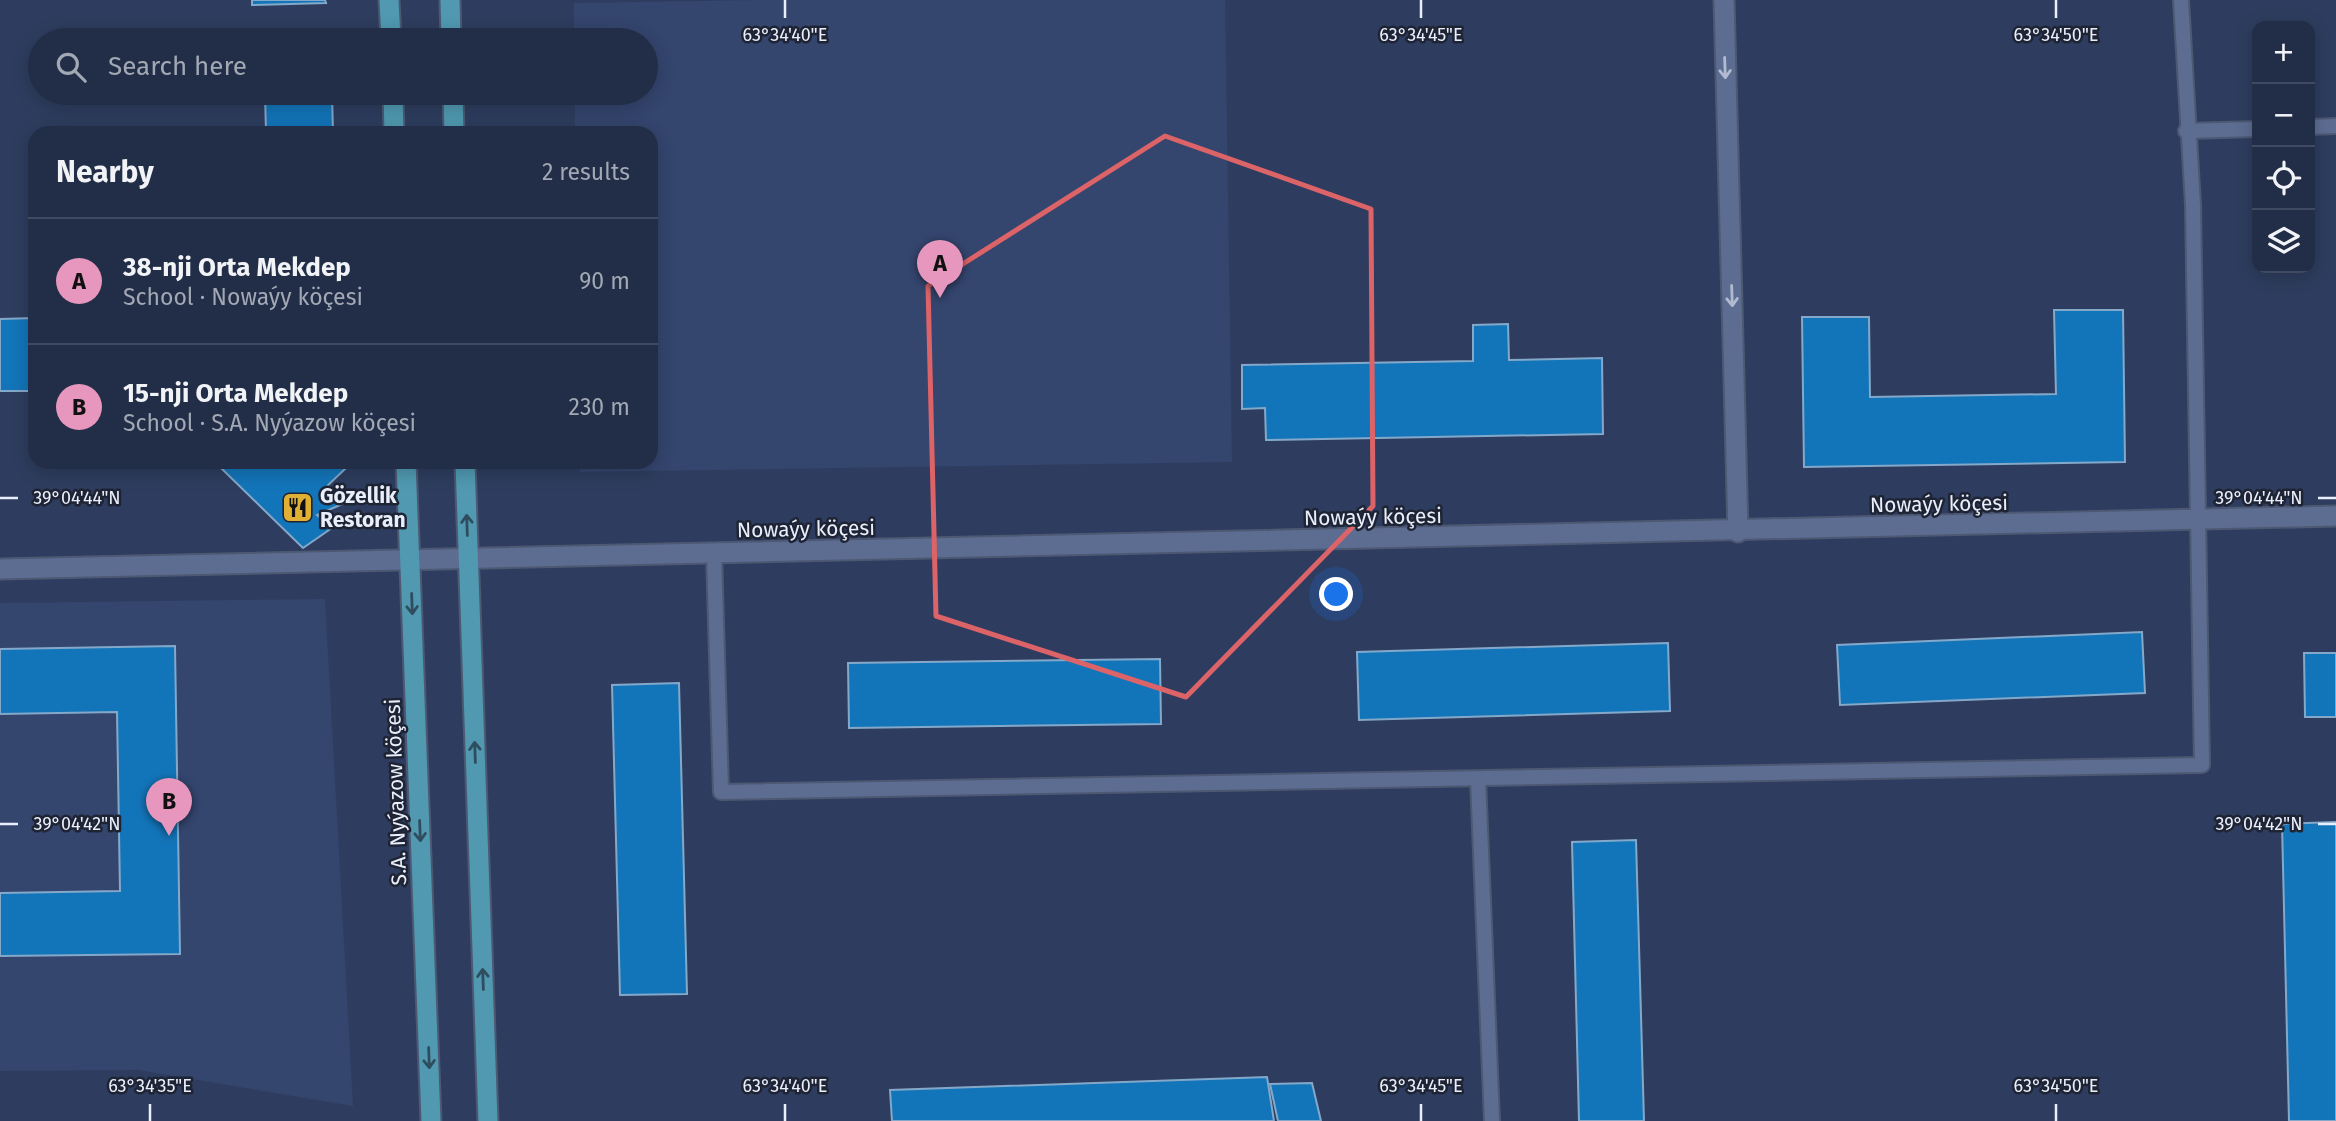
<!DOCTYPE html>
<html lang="en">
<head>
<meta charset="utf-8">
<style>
  :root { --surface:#222e47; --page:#2a364e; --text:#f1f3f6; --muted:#a2a8b4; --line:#3f4a60; --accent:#e797bd }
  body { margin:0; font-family:"Fira Sans",sans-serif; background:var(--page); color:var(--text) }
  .controls { position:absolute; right:21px; top:21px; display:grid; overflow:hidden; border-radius:14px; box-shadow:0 4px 18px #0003 }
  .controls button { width:63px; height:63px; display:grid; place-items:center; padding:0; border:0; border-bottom:2px solid var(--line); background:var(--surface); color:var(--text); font:35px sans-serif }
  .you { position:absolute; left:1337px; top:595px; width:24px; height:24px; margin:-18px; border:5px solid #fff; border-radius:50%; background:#1a73e8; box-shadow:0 0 0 10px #1a73e833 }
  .badge { display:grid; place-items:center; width:46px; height:46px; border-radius:50%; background:var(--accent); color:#111; font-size:23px; font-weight:700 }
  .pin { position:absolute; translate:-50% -58px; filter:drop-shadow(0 2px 4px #0008) }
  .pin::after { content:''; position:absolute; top:37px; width:24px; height:21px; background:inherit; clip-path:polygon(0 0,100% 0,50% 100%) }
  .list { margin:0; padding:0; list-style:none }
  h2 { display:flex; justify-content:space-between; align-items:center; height:91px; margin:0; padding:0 28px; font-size:30px }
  h2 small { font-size:23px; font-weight:400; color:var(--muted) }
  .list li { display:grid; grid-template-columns:46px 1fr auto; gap:21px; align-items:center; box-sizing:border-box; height:126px; padding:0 28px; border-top:2px solid var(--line) }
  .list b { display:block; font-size:26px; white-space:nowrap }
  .list p { margin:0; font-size:23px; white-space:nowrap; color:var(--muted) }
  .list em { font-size:23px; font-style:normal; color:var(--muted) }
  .icon { flex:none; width:38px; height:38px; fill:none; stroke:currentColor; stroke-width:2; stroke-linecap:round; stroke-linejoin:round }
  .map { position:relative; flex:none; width:2336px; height:1121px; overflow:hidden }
  .search { position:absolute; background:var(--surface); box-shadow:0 4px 18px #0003; left:28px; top:28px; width:630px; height:77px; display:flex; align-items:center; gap:18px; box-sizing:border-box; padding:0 24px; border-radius:38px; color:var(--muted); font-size:26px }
  .panel { position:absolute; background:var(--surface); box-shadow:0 4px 18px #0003; left:28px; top:126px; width:630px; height:343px; border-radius:21px }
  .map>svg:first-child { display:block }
</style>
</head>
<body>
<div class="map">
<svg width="2336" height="1121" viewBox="0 0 2336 1121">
  <rect width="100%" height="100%" fill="#2e3d5f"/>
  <!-- built -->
  <g fill="#34456e">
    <path d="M759,0H1225L1232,462L580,472V462H651V133H575V93H646V40H574V3Z"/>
    <path d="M325,599L353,1106L138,1070L0,1071V603Z"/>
  </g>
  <!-- building -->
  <g fill="#1375b9" stroke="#84a8c9" stroke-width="2">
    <path d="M252,0H325L326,3L252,5Z"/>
    <path d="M265,93H332L333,133H266Z"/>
    <path d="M2054,310H2123L2125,462L1804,467L1802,317H1869L1870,397L2056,394Z"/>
    <path d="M35,318V391H0V319Z"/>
    <path d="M1508,324L1509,360L1602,358L1603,434L1266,440L1265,408L1242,409V365L1473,361V325Z"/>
    <path d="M229,462H340L346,468L325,488L347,502L317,515L332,528L303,548L222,469Z"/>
    <path d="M2142,632L2145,693L1840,705L1837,645Z"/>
    <path d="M1668,643L1670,711L1359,720L1357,652Z"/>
    <path d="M175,646L180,954L0,956V893L120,891L117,712L0,714V649Z"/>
    <path d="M2304,653H2336V717H2305Z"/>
    <path d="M1160,659L1161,724L849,728L848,663Z"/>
    <path d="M679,683L687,994L620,995L612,685Z"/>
    <path d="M2336,822V1121H2289L2282,824Z"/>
    <path d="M1636,840L1644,1121H1579L1572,842Z"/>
    <path d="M1267,1077L1274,1121H892L890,1090Z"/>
    <path d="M1312,1083L1321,1121H1278L1270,1084Z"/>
  </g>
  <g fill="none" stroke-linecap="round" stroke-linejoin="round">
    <defs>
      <g id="service">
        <path d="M2310,127L2336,126"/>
        <path d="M2186,131L2257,129"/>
        <path d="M714,554L721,792L2202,765L2193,205L2181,0"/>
        <path d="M1478,779L1492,1121"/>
      </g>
      <g id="minor">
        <path d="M1724,0L1738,532"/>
        <path d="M0,569L2336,516"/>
      </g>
      <g id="primary">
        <path d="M389,0L391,40"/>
        <path d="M450,0L451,40"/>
        <path d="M393,93L394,133"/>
        <path d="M453,93L454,133"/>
        <path d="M406,462L431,1121"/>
        <path d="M465,462L488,1121"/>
      </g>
    </defs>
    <!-- service casing -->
    <use href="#service" stroke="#4d5873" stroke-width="18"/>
    <!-- minor casing -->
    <use href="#minor" stroke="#4d5873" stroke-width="23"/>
    <!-- primary casing -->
    <use href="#primary" stroke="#4d5873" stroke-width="23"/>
    <!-- service -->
    <use href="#service" stroke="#5d6d92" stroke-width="14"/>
    <!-- minor -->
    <use href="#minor" stroke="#5d6d92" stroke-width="19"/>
    <!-- primary -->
    <use href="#primary" stroke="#5099b0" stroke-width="19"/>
  </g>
  <!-- one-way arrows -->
  <defs><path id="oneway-shaft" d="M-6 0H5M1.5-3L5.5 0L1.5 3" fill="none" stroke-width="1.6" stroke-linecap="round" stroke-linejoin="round" transform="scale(1.75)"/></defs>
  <g stroke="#b1bad1">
    <use href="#oneway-shaft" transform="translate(1725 68) rotate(88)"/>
    <use href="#oneway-shaft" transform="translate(1732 296) rotate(88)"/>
  </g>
  <g stroke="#304d5f">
    <use href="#oneway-shaft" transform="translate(467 525) rotate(-92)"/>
    <use href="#oneway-shaft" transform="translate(412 604) rotate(88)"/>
    <use href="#oneway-shaft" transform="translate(475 752) rotate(-92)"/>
    <use href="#oneway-shaft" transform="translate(420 831) rotate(88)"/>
    <use href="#oneway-shaft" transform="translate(483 979) rotate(-92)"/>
    <use href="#oneway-shaft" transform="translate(429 1058) rotate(88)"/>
  </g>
  <!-- marked area -->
  <path fill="none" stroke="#dc6367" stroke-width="5" stroke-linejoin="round" d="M1165,136L1371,209L1373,506L1186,697L936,616L928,286Z"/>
  <!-- ticks -->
  <path fill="none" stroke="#e9eefb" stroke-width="2.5" d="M785,0V18M1421,0V18M2056,0V18M0,498H18M2318,498H2336M0,824H18M2318,824H2336M150,1104V1121M785,1104V1121M1421,1104V1121M2056,1104V1121"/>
  <!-- icons -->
  <defs>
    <symbol id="restaurant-square" viewBox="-11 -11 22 22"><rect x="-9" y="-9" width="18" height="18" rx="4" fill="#e0b034" stroke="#1e2434"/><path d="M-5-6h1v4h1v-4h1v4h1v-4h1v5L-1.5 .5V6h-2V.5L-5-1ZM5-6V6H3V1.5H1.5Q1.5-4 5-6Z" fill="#111"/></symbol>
  </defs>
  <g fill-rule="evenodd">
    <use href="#restaurant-square" x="280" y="490" width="35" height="35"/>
  </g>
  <g text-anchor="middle" stroke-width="5" stroke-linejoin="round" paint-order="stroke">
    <!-- poi labels -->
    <g font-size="21" font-weight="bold" fill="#e9eefb" stroke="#1e2434" text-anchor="start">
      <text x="320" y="503">Gözellik<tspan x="320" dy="24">Restoran</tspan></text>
    </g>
    <!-- street labels -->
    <g font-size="21" fill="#e9eefb" stroke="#1e2434">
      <text transform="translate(1939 504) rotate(-1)" y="7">Nowaýy köçesi</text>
      <text transform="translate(1373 517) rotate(-1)" y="7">Nowaýy köçesi</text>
      <text transform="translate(806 529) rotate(-1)" y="7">Nowaýy köçesi</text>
      <text transform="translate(396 792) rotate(-92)" y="7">S.A. Nyýazow köçesi</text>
    </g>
  </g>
  <g font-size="18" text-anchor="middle" fill="#e9eefb" stroke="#1e2434" stroke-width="5" stroke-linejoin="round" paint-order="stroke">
    <text x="785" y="41">63°34'40"E</text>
    <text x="1421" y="41">63°34'45"E</text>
    <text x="2056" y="41">63°34'50"E</text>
    <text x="77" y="504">39°04'44"N</text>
    <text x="2259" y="504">39°04'44"N</text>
    <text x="77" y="830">39°04'42"N</text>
    <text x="2259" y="830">39°04'42"N</text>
    <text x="150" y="1092">63°34'35"E</text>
    <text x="785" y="1092">63°34'40"E</text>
    <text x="1421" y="1092">63°34'45"E</text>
    <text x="2056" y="1092">63°34'50"E</text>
  </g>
</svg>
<div class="controls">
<button>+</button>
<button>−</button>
<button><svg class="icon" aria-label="locate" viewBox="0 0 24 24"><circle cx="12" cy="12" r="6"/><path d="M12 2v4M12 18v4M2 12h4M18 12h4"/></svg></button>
<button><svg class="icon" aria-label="layers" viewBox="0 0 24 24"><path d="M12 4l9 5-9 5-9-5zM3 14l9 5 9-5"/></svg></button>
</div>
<div class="you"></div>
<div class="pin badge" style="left:940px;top:298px">A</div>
<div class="pin badge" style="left:169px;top:836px">B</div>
<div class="search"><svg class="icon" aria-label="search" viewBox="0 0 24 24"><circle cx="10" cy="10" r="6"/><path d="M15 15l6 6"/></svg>Search here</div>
<section class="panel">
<h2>Nearby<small>2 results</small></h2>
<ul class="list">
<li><span class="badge">A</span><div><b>38-nji Orta Mekdep</b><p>School · Nowaýy köçesi</p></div><em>90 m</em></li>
<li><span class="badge">B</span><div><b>15-nji Orta Mekdep</b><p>School · S.A. Nyýazow köçesi</p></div><em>230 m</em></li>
</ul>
</section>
</div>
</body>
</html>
